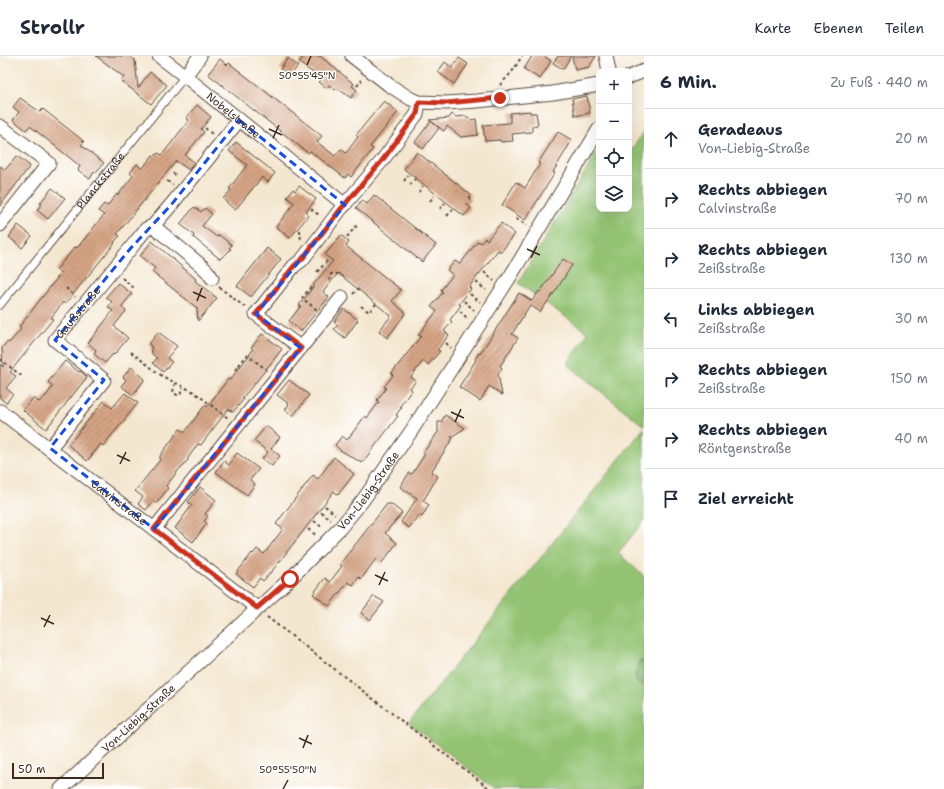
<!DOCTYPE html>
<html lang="de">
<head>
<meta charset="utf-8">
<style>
  :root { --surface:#fff; --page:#f6f6f7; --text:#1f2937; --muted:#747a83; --line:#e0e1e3 }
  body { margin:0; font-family:"Shantell Sans",sans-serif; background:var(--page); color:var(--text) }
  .controls { position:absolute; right:12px; top:12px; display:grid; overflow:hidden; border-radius:8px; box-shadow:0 4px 16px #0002 }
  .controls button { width:36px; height:36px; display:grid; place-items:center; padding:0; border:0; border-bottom:1px solid var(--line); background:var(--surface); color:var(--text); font:20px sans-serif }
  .scale { position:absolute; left:12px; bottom:10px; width:92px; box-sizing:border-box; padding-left:4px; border:2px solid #3b2a1e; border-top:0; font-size:11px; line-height:14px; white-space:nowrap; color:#3b2a1e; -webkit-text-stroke:3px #fff; paint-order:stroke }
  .stop { position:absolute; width:12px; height:12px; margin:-9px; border:3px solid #c8321e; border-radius:50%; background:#fff }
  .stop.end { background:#c8321e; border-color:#fff; box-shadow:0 1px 4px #0008 }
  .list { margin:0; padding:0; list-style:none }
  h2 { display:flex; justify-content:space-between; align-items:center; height:52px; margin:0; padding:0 16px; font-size:17px }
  h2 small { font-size:13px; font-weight:400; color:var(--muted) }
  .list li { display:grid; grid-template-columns:26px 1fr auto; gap:12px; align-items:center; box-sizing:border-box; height:60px; padding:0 16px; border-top:1px solid var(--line) }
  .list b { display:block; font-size:15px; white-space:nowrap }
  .list p { margin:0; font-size:13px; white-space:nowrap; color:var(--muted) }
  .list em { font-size:13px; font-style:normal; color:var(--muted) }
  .icon { flex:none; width:22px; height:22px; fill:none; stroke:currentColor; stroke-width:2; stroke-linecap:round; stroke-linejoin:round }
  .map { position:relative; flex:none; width:644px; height:733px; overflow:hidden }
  header { display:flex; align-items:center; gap:24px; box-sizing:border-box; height:56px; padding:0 20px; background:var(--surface); border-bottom:1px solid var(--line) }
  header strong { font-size:19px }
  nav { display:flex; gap:22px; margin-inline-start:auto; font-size:14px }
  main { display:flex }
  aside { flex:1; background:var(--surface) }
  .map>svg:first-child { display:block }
</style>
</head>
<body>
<header>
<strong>Strollr</strong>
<nav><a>Karte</a><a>Ebenen</a><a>Teilen</a></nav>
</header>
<main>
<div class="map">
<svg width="644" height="733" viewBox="0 0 644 733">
  <defs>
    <pattern id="forest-firs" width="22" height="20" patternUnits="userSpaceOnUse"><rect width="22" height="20" fill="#76a964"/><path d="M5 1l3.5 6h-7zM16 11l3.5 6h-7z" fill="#628a52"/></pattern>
    <pattern id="building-hatch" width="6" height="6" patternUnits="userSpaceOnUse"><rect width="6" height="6" fill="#d6a485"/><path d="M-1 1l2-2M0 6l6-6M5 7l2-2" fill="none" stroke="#af866c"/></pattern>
  </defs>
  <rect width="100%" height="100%" fill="#fff"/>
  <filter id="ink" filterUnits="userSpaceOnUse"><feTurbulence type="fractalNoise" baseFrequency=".025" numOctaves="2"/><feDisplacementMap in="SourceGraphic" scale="8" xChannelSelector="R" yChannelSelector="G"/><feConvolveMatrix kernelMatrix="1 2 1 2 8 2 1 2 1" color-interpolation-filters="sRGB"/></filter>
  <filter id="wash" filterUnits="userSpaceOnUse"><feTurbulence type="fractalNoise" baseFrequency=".012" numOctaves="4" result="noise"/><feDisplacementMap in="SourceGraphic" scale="16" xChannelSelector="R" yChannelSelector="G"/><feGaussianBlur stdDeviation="0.9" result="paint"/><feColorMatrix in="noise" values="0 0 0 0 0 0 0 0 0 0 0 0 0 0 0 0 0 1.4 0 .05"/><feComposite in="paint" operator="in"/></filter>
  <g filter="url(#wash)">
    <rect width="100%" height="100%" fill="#f4e7d0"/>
    <!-- green -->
    <g fill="#93c372" stroke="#677648">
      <path d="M644,75V370L567,308L588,277L518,227L599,93V153H629V98Z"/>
      <path d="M644,372V465L618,497L644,520V733H495L409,667Z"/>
    </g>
    <!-- forest -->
    <path fill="url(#forest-firs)" stroke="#586a41" d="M640,604L644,605V631L637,627L635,620Z"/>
    <g id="blocks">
      <!-- building -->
      <g fill="url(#building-hatch)">
        <path d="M96,0H129L135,4L138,32L150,16L167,29L151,48L121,25L124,21Z"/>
        <path d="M304,0H320L354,28L352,30L357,34L351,42L337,32L335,34L329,29L327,32L319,26L322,23L299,7Z"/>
        <path d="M532,0H544L551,5L540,23L524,13Z"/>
        <path d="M558,0H571L563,13L553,7Z"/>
        <path d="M572,0H596L589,11L575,14Z"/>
        <path d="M288,2L298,10L290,20L280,13Z"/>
        <path d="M459,2L468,8L454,28L438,16L445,6L452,12Z"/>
        <path d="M220,3L227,9L229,7L322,80L317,86L335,100L341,93L346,97L358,81L356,79L384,45L398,56L370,91L373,93L351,121L348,118L345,122L310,95L308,97L208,18Z"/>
        <path d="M587,40L590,57L575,60L572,43Z"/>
        <path d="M20,42L40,56L43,53L81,83L84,86L81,89L104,107L95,117L94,116L90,123L78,114L80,110L30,70L26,74L13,64L19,56L13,51Z"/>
        <path d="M197,49L211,61L201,73L204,76L185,99L194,106L189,114L176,105L117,178L120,180L114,186L115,187L65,248L63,246L51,262L53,263L10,316L16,320L6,332L13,338L6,347L0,342V308L3,311L2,292L6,287L10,286L21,273L19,271L61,217L56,214L75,191L77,192L104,159L98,155L104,148L107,150L117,138L118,139L133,120L130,117L137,108L142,113L153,99L155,100L158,97L162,99L189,64L186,62Z"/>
        <path d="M530,55V57H536L538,69L532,70V76L512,78L513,85L501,86L500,84L485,85L483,69L510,67V57Z"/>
        <path d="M452,58L456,61L466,60L472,64L476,63L478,79L461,81L447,70L444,75L429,64L449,62Z"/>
        <path d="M431,65L439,72L423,93L415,86Z"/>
        <path d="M558,76L572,84L553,116L555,117L525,164L502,149L516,126L525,132L540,108L538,107Z"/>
        <path d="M236,86L275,117L268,126L262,121L235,154L223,143L231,134L229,133L247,109L229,95Z"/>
        <path d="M417,96L471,139L469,141L471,143L466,148L471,152L464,160L404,113Z"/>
        <path d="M17,100L30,110L0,150V110L5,114Z"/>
        <path d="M299,130L316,143L306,156L309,159L290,182L276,171L294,147L287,141L293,133L295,135Z"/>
        <path d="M52,132L65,142L48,163L37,154L42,148L40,147Z"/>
        <path d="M374,139L436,189L422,206L356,152L362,144L367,148Z"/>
        <path d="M194,151L201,156L205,152L212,158L202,170L217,181L219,179L232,189L229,192L231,193L224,200H223L220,203L193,181L194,179L180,168Z"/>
        <path d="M501,167L515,178L501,196L498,194L469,231L471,233L459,248L461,249L450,264L452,266L444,275L449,279L437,294L440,295L428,309L423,305L411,321L416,325L410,332L412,334L400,350L402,351L396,359L398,360L362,407L340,394L335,389L342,380L347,384L365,360L367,362L379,346L377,344L386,332L384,331L393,319L391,318L421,280L418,279L437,255L431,251L443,236L441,234L453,219L447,214L455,205L460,208L478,185L481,187L485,182L487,184Z"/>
        <path d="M18,169L32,180L22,192L9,181Z"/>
        <path d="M341,179L349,186L346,190L401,234L392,245L406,257L387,282L379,275L391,260L338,217L323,236L329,241L301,275L289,265L301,250L299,249L314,230L313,229L333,205L325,199Z"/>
        <path d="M152,185L196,223L195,225L217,242L198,265L197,252L152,216L155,212L140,200Z"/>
        <path d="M267,192L281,203L251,241L237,230Z"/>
        <path d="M563,203L572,209L557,233L540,256L530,249L512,278L518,282L500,310L502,312L498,318L502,339L489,330L480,345L459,331L476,304L475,303L479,297L480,298L519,237L532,245L539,235L540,236Z"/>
        <path d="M118,227L132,238L121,251L126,255L114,270L128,282L114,299L113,298L105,307L94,298L96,294L88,287L113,255L108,251L112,246L106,241Z"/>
        <path d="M344,253L358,264L345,282L334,273L338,269L334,266Z"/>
        <path d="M158,276L177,290L167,302L172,306L163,316L153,307L157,302L152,298L151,290L149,288Z"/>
        <path d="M262,278L282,293L256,326L242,342L244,343L233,356L228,353L201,389L198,388L188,402V404L185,407L183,411H181L166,430L168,432L156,448L153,445L146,454L138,448L143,441L135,435L160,404V400L180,373L185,376L205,349L207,351L228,323L230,324L250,298L253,293L251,292Z"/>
        <path d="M65,305L79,316L80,315L87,321L46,373L23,354L33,342L39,346L46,340L53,330L48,326Z"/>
        <path d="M131,311L145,323L133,339L121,330L126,324L123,321Z"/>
        <path d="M289,324L309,339L293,360L285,354L289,348L277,339Z"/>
        <path d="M125,337L138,347L103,390L101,388L87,405L68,389L104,345L112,352Z"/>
        <path d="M445,359L465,372L451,381L453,382L431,416L438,420L423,445L429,449L422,461L419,459L409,472L401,466L417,442L400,431L409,417L412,418L425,398L423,397L438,376V366H441Z"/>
        <path d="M266,370L280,381L271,393L280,400L272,410L262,403L268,396L254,385Z"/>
        <path d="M237,397L259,413L250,424L255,428L247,439L216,416L224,405L229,409Z"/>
        <path d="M334,401L354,418L338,439L334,435L277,509L263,525L260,522L253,531L236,518L252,497L253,498L257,493L264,498L283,473L276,468L313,419L318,423Z"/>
        <path d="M200,431L216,444L205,458L208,460L204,465L207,467L193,486L175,472L192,449L188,446Z"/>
        <path d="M387,448H391L402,457L385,477L397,487L381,508L376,503L361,523L359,521L353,529L348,526L329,550L313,538L325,522L330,526L342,510L340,508Z"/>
        <path d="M374,540L384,546L370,564L361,557Z"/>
      </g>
    </g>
  </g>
  <g filter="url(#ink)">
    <use href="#blocks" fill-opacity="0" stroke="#574639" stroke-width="1"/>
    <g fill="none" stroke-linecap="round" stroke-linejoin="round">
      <defs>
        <g id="service">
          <path id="s1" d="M0,249L185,20"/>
        </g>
        <g id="minor">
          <path id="s2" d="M159,0L185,20L345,149"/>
          <path d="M352,0L389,29L411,43L419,46L446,47L477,45L553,37L599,29"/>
          <path d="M606,0L609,15"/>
          <path d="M185,20L200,0"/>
          <path d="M629,21L644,15"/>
          <path d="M0,70L49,107L0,169"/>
          <path d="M153,170L203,211L208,216L212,222"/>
          <path d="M301,292L256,258L294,210L302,204L340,154L381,106L417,58L419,46"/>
          <path id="s3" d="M0,355L257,552"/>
          <path id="s4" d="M50,392L104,324L55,284L130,193L146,173L153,170L171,149L239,64"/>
          <path d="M154,473L342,241"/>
          <path id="s5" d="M61,733L290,523L340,472L363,444L412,374L513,216L599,73"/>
        </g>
      </defs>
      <!-- service casing -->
      <use href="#service" stroke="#574639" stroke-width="9"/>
      <!-- minor casing -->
      <use href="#minor" stroke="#574639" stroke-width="15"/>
      <!-- path -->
      <g stroke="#574639" stroke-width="2" stroke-dasharray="3 3" stroke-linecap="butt">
        <path d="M500,29L512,16L522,0"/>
        <path d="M357,30L362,24"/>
        <path d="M205,72L212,78"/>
        <path d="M173,117L177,121"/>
        <path d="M167,125L173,129"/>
        <path d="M404,125L408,119"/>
        <path d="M410,129L415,123"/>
        <path d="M419,136L423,130"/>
        <path d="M430,145L434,140"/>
        <path d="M311,153L319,159"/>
        <path d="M440,153L445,147"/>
        <path d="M447,160L453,153"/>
        <path d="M516,163L527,169"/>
        <path d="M300,174L301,185"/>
        <path d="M347,181L358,168"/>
        <path d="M317,216L328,204"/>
        <path d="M484,216L494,225"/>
        <path d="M122,222L134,232"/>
        <path d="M329,225L331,218H338"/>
        <path d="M476,226L486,234"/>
        <path d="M219,231L246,252"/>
        <path d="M311,231L302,242L317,254"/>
        <path d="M66,232L75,241"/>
        <path d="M353,238L358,233"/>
        <path d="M470,238L480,246"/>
        <path d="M464,245L474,254"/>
        <path d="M361,250L369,256L376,248"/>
        <path d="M460,255L468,263"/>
        <path d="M446,287L451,292"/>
        <path d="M131,296L162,320L194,336L228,362"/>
        <path d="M0,303L23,321"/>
        <path d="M235,314L247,299L267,314"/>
        <path d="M175,327L173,336L177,339H180L183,332"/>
        <path d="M325,450L335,458"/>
        <path d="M321,456L331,464"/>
        <path d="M314,465L322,471"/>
        <path d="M308,473L317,480"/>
        <path d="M267,561L490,733"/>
      </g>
      <!-- service -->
      <use href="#service" stroke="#fff" stroke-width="7"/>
      <!-- minor -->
      <use href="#minor" stroke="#fff" stroke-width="13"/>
    </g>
  </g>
  <g fill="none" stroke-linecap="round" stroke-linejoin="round" filter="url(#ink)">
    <!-- route -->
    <path stroke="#c8321e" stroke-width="5" d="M290,523L257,552L154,473L301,292L256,258L294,210L303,202L340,154L381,106L417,58L419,46L446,47L500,42"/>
  </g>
  <!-- marked area -->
  <path fill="none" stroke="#1d4ed8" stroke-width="3" stroke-dasharray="8 5" stroke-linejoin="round" d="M239,64L345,149L256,258L301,292L154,473L50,392L104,324L55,284L130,193L171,149Z"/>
  <!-- ticks -->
  <path fill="none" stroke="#3b2a1e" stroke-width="1.5" d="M307,9L311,0M269,73L282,79M273,82L279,69M527,193L540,199M531,202L537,190M193,236L206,242M197,245L202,232M451,356L464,362M455,366L461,353M117,399L130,405M120,408L126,396M375,519L388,525M379,529L385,516M41,562L54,568M44,571L50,559M299,682L312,688M303,692L308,679M283,733L288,724"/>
  <g text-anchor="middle" stroke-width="3" stroke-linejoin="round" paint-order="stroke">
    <!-- street labels -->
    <g font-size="11" fill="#3b2a1e" stroke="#fff">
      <text dy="4" stroke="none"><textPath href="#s2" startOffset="95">Nobelstraße</textPath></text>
      <text dy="4" stroke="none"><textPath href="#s1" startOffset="160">Planckstraße</textPath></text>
      <text dy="4" stroke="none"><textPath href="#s4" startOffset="186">Gaußstraße</textPath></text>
      <text dy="4" stroke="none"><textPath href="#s5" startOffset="429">Von-Liebig-Straße</textPath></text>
      <text dy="4" stroke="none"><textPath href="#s3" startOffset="150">Calvinstraße</textPath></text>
      <text dy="4" stroke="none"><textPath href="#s5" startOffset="105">Von-Liebig-Straße</textPath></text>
    </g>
  </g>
  <g font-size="10" text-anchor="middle" fill="#3b2a1e" stroke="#fff" stroke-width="3" stroke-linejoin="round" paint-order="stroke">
    <text x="307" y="23">50°55'45"N</text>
    <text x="288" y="717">50°55'50"N</text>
  </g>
</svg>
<div class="controls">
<button>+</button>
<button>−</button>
<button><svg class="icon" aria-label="locate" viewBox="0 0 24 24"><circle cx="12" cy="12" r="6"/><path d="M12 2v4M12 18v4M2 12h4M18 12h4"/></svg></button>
<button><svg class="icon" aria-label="layers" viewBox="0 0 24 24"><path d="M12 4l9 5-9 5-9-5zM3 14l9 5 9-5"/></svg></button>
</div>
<div class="scale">50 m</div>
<div class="stop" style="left:290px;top:523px"></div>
<div class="stop end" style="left:500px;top:42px"></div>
</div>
<aside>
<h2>6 Min.<small>Zu Fuß · 440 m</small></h2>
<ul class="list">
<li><svg class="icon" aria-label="ahead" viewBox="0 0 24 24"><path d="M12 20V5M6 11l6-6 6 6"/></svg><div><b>Geradeaus</b><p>Von-Liebig-Straße</p></div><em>20 m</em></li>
<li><svg class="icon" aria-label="right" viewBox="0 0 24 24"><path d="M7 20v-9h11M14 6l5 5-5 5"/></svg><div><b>Rechts abbiegen</b><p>Calvinstraße</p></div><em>70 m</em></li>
<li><svg class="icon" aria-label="right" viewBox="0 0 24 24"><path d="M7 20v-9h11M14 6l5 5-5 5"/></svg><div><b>Rechts abbiegen</b><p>Zeißstraße</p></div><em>130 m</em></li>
<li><svg class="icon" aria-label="left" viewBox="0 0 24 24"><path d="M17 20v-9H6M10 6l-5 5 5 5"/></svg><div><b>Links abbiegen</b><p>Zeißstraße</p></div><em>30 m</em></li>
<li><svg class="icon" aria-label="right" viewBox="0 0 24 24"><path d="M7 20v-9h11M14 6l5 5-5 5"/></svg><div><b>Rechts abbiegen</b><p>Zeißstraße</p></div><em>150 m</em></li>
<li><svg class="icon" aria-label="right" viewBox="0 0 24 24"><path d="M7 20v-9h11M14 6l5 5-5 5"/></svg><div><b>Rechts abbiegen</b><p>Röntgenstraße</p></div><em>40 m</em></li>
<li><svg class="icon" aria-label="arrive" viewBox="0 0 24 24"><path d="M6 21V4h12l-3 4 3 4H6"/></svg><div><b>Ziel erreicht</b></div></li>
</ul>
</aside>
</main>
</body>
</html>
